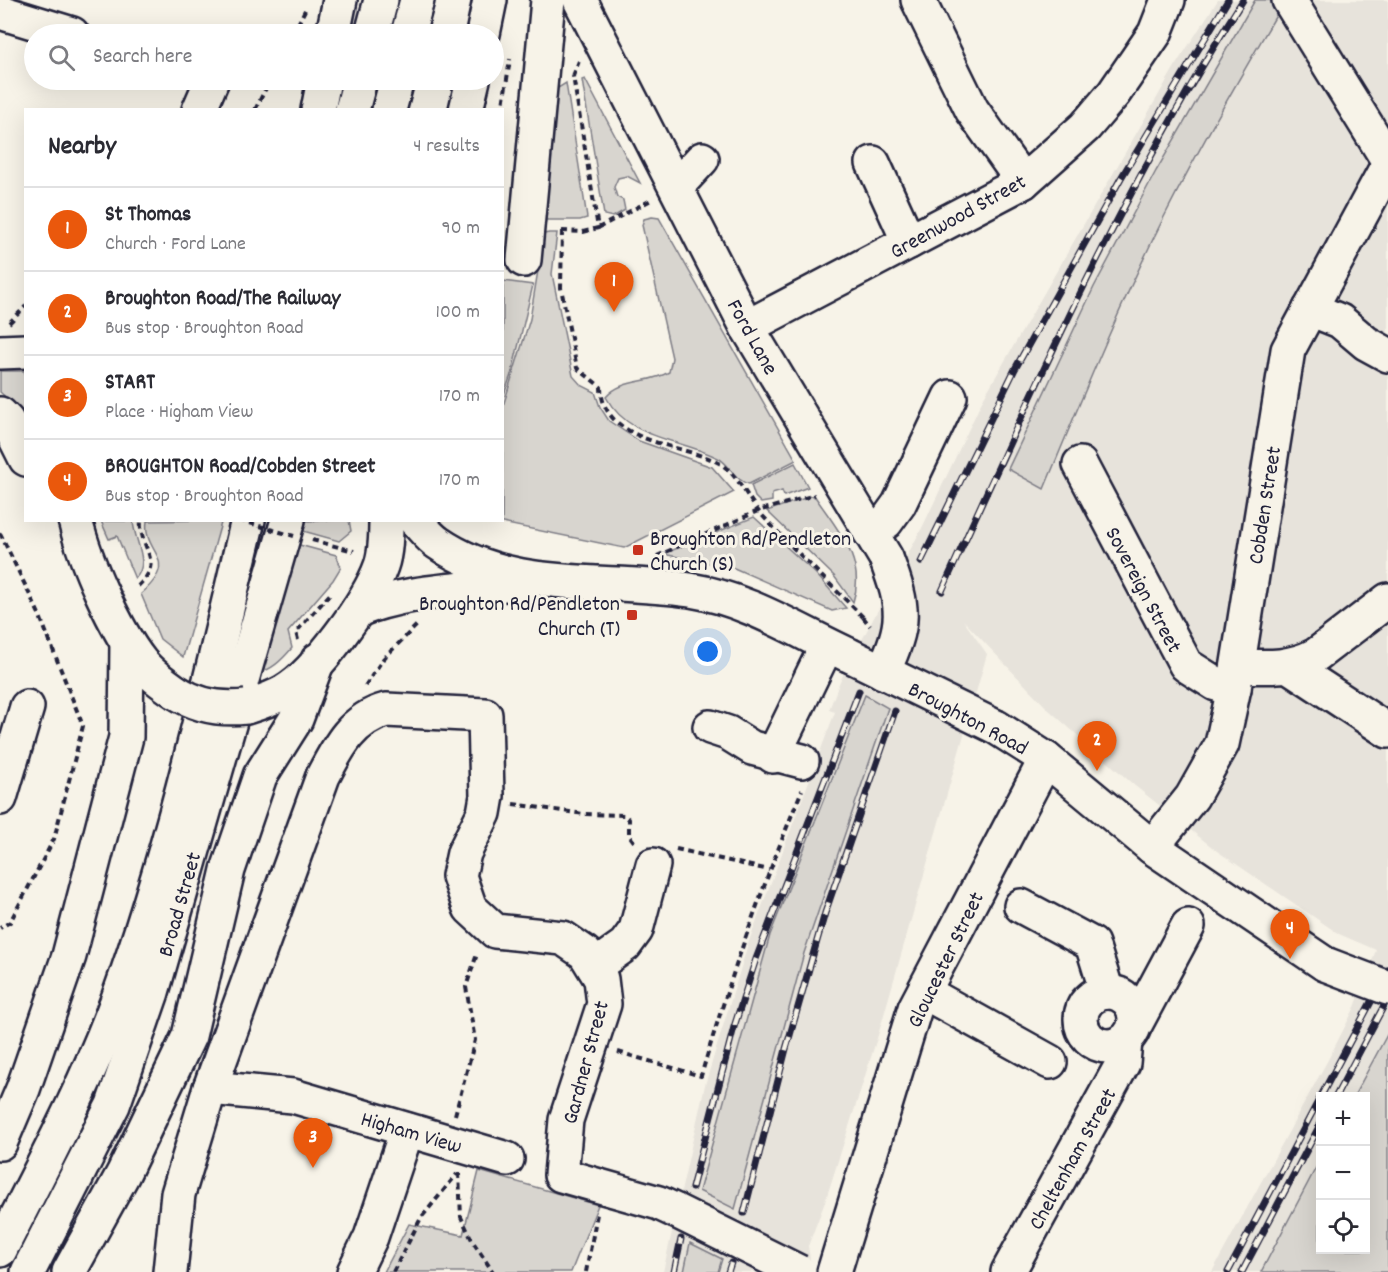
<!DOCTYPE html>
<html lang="en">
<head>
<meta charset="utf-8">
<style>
  :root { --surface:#fff; --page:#f7f7f7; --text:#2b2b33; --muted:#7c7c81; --line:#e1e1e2; --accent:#ea580c }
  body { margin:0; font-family:Dekko,sans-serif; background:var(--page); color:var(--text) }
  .controls { position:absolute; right:18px; bottom:18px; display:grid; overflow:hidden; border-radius:0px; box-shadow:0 6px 24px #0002 }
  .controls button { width:54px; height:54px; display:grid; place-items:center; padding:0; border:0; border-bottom:2px solid var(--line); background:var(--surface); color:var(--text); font:30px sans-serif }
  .you { position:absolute; left:708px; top:652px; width:21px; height:21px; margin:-15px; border:4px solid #fff; border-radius:50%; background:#1a73e8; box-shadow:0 0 0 9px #1a73e833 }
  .badge { display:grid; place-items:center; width:39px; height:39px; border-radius:50%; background:var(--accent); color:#fff; font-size:20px; font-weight:700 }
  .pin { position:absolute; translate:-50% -50px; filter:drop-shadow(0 2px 3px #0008) }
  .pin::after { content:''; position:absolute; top:32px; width:21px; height:18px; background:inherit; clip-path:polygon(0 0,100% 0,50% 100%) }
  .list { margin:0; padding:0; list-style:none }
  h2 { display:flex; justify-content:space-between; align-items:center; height:78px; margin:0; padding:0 24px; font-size:26px }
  h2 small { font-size:20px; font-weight:400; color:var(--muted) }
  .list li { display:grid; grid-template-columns:39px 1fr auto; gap:18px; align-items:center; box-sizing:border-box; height:84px; padding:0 24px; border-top:2px solid var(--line) }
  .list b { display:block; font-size:22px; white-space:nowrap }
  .list p { margin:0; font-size:20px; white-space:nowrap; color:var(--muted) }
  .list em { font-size:20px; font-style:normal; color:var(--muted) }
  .icon { flex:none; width:33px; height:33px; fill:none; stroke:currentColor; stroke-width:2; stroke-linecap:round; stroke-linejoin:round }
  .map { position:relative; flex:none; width:1388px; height:1272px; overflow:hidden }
  .search { position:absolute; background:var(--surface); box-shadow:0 6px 24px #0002; left:24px; top:24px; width:480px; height:66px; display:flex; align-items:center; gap:15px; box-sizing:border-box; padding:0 21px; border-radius:33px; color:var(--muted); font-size:22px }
  .panel { position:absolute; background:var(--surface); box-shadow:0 6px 24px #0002; left:24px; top:108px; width:480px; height:414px; border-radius:0px }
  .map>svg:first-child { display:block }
</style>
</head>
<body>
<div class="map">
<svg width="1388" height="1272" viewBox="0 0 1388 1272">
  <rect width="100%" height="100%" fill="#f7f3e8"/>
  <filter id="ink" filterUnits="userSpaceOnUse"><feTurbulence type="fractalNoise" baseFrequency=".0167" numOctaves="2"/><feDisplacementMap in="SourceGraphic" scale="12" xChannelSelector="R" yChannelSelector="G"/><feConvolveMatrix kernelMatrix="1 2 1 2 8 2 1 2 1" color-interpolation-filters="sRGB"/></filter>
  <g filter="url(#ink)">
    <!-- built -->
    <path fill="#e7e3db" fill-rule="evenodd" d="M1218,0H1388V1272H1212L1330,1056L1355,1007L1376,950L1339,934L1217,851L1135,786L1049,710L963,620L987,654L879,1032L825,1202L808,1246L812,1272H663L705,1085L749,941L835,712L829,710L840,681L923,526L984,397L1177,63ZM1320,1096H1366V1250H1320Z"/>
    <!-- green -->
    <g fill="#d8d5cf" stroke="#7d7c85" stroke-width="1.5">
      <path d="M1255,0H1285C1243,72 1201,144 1163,219C1119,307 1082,398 1044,489L1008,469L1094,287L1156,171Z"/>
      <path d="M585,79L640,183L627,176L618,178L614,187L617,197L623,200L625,210L613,217L604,215L582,80Z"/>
      <path d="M566,83L587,218L580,220H545L556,96L558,88Z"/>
      <path d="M652,217L659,218L796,460L749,484C735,481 730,464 718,458C679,438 629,440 606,397C622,378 649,384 669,372L672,358L642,225L644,219Z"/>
      <path d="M549,233H557L552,274L573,376L581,385L595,392L600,407L609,421L639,441L712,467L734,492L624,548L493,521L502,520L503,406L530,319L544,234Z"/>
      <path d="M503,281L533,285L512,372L503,397Z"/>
      <path d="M0,371H25V415L0,392Z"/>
      <path d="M795,463L808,487L784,496L782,491L772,494V501L761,503L755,497L751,485Z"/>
      <path d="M814,495C836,528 867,560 853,602L834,576L767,511Z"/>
      <path d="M754,517L816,574L846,608L832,611L734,568L663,554Z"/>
      <path d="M212,520L221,523L183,657L160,639L141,594C182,558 142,554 147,521Z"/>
      <path d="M349,520L351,531L339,541L296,529L298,521Z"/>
      <path d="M101,521H133C134,541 151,562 135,579L117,536L109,539Z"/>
      <path d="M292,543L336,555L341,567L333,580L288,632L292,648C282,660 271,671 255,674Z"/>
      <path d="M865,695L888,708L804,953L735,1209L699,1191L770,935Z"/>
      <path d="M1388,1033V1272H1261L1320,1160V1250H1366V1096H1354Z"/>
      <path d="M479,1171L598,1205L571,1272H384L409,1224L463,1235Z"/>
      <path d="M690,1243L722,1259L718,1272H684Z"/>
    </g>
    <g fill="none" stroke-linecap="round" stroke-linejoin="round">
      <defs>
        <g id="minor">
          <path d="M580,0L747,327L886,558"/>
          <path d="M918,0L972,110L1023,182"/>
          <path d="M1289,0L1388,160"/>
          <path d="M0,12L72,34"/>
          <path d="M199,110L212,80"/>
          <path d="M873,163L909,242"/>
          <path d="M676,187L702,159"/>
          <path d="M524,260L548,0"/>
          <path d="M1310,309L1340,321L1366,343L1388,355"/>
          <path d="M747,327L1023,182L1085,127L1114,93L1155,33L1168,0"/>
          <path d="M0,352L26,351"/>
          <path d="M0,414L7,421L26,459"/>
          <path d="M1080,464L1186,665L1216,684L1234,688"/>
          <path d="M870,532L886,522L899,504L950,397"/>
          <path d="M1238,666C1267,667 1289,669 1316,655L1388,600"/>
          <path d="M1289,666L1388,731"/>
          <path d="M710,727L728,733L752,748L802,761"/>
          <path d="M773,756L827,645"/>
          <path d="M0,798L27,707"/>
          <path d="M1152,847L1192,797L1222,744L1234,688L1288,350L1388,165"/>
          <path d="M1021,906L1092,944L1107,992"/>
          <path d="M594,967L625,945L636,930L653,865"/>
          <circle cx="1108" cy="1019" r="27"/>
          <path d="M924,992L1050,1062"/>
          <path d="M1135,1025L1188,926"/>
          <path d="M210,1088L293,1096L507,1159"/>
          <path d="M170,1272L178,1194L210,1088L323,776C338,747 352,719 386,710L485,715L487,796L484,813L464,853L459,876L470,908L495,931L563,938L585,953L601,979L604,1004L566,1120L561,1175L659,1203L676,1211"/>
          <path d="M354,1272L371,1237L407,1130"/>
          <path d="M834,1272L915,1008L1046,759"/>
          <path d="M1008,1272L1123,1063L1125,1041"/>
        </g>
        <g id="major">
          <path d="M333,34L340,0"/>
          <path d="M483,34L490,0"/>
          <path d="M318,110L324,80"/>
          <path d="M466,110L473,80"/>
        </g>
        <g id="highway">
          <path d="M372,34L381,0"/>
          <path d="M408,34L417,0"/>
          <path d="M352,110L360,80"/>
          <path d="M389,110L397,80"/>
          <path d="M75,520C85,561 115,629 141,662C150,674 163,683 176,692"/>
          <path d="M415,520C423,528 429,537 438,543C512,594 605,577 690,590C747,599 797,631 849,655"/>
          <path d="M358,610C414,588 466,592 524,581"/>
          <path d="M246,707C259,703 272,699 284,692C316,674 369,600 381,566C386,552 386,535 386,520"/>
          <path d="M996,727L1046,759L1152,847L1325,964"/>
          <path d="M0,1143L23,1089L69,956L126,737L127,642"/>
          <path d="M0,1250C42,1167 86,1086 118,999C174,844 210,680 248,520"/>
          <path d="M28,1272L113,1105L152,992L288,520"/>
          <path d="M69,1272L123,1174L189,1036L228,870L260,776L296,719L318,660"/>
        </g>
      </defs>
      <!-- minor casing -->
      <use href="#minor" stroke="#22223b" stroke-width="38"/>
      <!-- major casing -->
      <use href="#major" stroke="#22223b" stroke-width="38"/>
      <!-- highway casing -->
      <use href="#highway" stroke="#22223b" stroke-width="38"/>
      <!-- path -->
      <g stroke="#22223b" stroke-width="4" stroke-dasharray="6 4.5" stroke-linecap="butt">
        <path d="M293,34L307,6"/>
        <path d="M573,76L579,61"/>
        <path d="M255,110L270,80"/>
        <path d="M502,112L510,59"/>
        <path d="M598,228L651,200"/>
        <path d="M562,231L561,288L577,368L601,387C602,444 682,443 719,463C737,473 747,498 760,513C793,549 829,583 863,617"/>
        <path d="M562,231L583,232L598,228L573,76"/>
        <path d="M9,323L26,306"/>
        <path d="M0,533L39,614L83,726L54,839L10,922L0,928"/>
        <path d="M312,540L354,551"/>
        <path d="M657,556L758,511L815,495"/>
        <path d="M138,586C166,560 138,549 141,520"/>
        <path d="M298,640L296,632L332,592"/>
        <path d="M365,686L383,659L418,624"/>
        <path d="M513,804L584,814L624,815L629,819V835L635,843"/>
        <path d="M676,849L769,870"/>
        <path d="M618,1052L701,1076C730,978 763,884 802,790"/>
        <path d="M455,1115L475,1040L466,987L477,954"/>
        <path d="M459,1173L461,1217L473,1242L493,1272"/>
        <path d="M393,1272L421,1218L457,1174"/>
        <path d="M586,1272L597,1214"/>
      </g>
      <!-- minor -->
      <use href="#minor" stroke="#f7f3e8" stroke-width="33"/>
      <!-- major -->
      <use href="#major" stroke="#f7f3e8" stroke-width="33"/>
      <!-- highway -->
      <use href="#highway" stroke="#f7f3e8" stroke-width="33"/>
      <defs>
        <g id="rail">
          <path d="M921,562L1015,369L1121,178L1228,0"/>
          <path d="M942,591C1033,390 1124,186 1243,0"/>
          <path d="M1321,1096L1388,970"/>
          <path d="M1336,1096L1388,998"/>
          <path d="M692,1188L734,1027L756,959L859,691"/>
          <path d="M744,1213L786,1049L825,913L895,711"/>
          <path d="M674,1272L681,1239"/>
          <path d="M728,1272L731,1263"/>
          <path d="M1228,1272L1320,1098"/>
          <path d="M1242,1272L1320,1125"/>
        </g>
      </defs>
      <!-- rail casing -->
      <use href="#rail" stroke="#22223b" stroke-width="7"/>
      <!-- rail -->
      <use href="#rail" stroke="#f7f3e8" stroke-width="4.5" stroke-dasharray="14" stroke-linecap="butt"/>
      <defs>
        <g id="minor-bridge">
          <path d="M883,672C906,622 905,609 886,558"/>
          <path d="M676,1211L799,1272"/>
        </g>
        <g id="highway-bridge">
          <path d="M849,655L996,727"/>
          <path d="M176,692C198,706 220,710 246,707"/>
          <path d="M1325,964L1388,988"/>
        </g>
      </defs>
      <!-- minor-bridge casing -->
      <use href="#minor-bridge" stroke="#22223b" stroke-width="38" stroke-linecap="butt"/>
      <!-- highway-bridge casing -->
      <use href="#highway-bridge" stroke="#22223b" stroke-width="38" stroke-linecap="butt"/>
      <!-- path-bridge -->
      <g stroke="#22223b" stroke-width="4" stroke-dasharray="6 4.5" stroke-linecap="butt">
        <path d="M239,520L294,536"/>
        <path d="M863,617L870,626"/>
      </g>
      <!-- minor-bridge -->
      <use href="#minor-bridge" stroke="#f7f3e8" stroke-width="33"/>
      <!-- highway-bridge -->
      <use href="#highway-bridge" stroke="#f7f3e8" stroke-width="33"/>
    </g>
  </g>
  <!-- markers -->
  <g fill="#c8321e" stroke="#f7f3e8" stroke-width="2">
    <rect x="632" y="544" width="12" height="12" rx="3"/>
    <rect x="626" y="609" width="12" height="12" rx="3"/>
  </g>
  <g text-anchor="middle" stroke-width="6" stroke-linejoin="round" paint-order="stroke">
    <!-- street labels -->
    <g font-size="22" fill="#22223b" stroke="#f7f3e8">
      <text transform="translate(957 215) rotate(-29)" y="8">Greenwood Street</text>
      <text transform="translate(754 336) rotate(61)" y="8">Ford Lane</text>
      <text transform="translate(1263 505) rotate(-81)" y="8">Cobden Street</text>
      <text transform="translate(1145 589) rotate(62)" y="8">Sovereign Street</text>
      <text transform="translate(969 717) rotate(28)" y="8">Broughton Road</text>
      <text transform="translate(178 904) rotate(-74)" y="8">Broad Street</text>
      <text transform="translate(944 959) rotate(-64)" y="8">Gloucester Street</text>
      <text transform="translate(584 1062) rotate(-75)" y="8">Gardner Street</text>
      <text transform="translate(412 1131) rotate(16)" y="8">Higham View</text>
      <text transform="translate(1071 1158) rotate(-61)" y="8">Cheltenham Street</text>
    </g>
    <!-- poi labels -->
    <g font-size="22" fill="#22223b" stroke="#f7f3e8" text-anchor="start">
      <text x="650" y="545">Broughton Rd/Pendleton<tspan x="650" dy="25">Church (S)</tspan></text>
      <text x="620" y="610" text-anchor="end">Broughton Rd/Pendleton<tspan x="620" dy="25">Church (T)</tspan></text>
    </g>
  </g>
</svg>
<div class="controls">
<button>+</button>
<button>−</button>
<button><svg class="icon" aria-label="locate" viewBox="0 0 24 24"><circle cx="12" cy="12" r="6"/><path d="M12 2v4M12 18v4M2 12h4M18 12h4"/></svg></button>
</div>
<div class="you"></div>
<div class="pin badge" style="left:614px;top:312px">1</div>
<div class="pin badge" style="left:1097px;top:771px">2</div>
<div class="pin badge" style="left:313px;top:1168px">3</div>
<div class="pin badge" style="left:1290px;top:959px">4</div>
<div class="search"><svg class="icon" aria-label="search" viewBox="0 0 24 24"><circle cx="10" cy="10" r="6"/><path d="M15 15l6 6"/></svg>Search here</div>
<section class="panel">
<h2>Nearby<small>4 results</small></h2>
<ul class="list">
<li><span class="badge">1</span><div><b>St Thomas</b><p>Church · Ford Lane</p></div><em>90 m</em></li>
<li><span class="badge">2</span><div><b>Broughton Road/The Railway</b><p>Bus stop · Broughton Road</p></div><em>100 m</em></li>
<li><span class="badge">3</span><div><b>START</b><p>Place · Higham View</p></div><em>170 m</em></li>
<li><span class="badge">4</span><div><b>BROUGHTON Road/Cobden Street</b><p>Bus stop · Broughton Road</p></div><em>170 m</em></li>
</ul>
</section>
</div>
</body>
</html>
